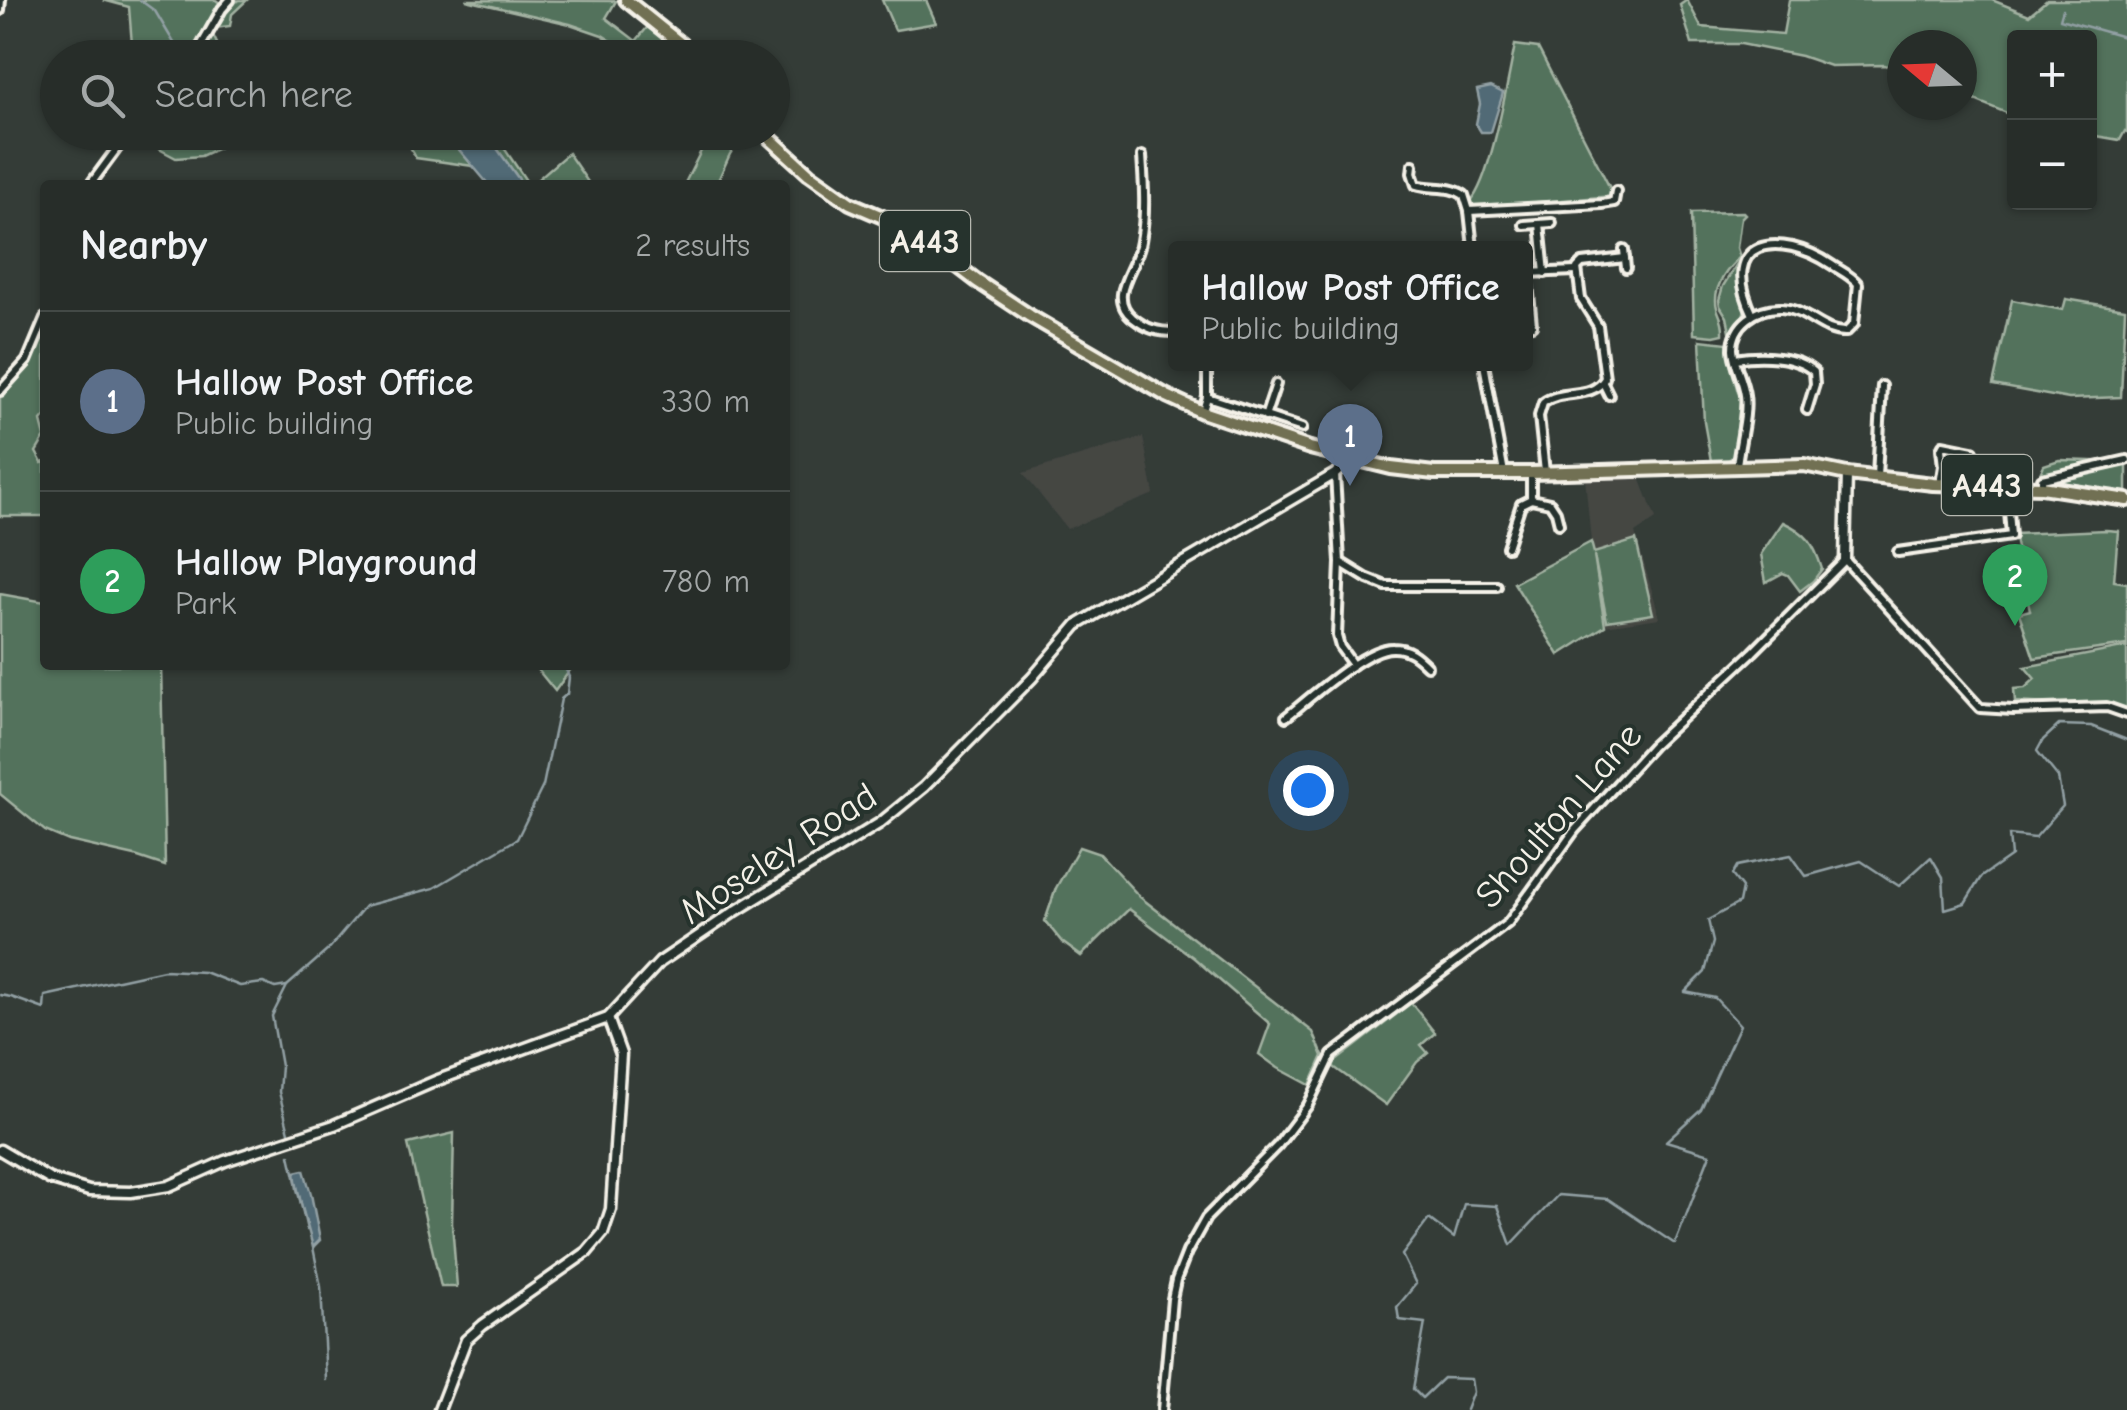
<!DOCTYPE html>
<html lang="en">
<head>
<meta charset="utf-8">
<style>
  :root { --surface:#272d29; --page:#333935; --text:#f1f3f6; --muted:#a4a8a8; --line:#434946; --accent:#ffd166 }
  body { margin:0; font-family:"Comic Neue",sans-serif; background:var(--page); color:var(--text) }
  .controls { position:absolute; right:30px; top:30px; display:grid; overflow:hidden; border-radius:10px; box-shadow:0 2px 8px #0004 }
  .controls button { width:90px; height:90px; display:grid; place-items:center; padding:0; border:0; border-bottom:2px solid var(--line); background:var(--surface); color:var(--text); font:50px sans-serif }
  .compass { position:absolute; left:1887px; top:30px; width:90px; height:90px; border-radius:50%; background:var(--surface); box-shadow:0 2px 8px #0004; rotate:289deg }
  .you { position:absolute; left:1308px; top:790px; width:35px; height:35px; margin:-25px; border:8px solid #fff; border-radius:50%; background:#1a73e8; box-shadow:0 0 0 15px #1a73e833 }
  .badge { display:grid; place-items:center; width:65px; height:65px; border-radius:50%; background:var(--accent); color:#fff; font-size:32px; font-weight:700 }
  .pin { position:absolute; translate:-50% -82px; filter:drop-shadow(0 2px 5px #0008) }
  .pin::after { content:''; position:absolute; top:52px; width:35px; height:30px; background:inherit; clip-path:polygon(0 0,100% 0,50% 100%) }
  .popup { position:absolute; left:1168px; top:241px; width:365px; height:130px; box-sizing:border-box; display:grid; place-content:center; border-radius:10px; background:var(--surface); filter:drop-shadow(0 2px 8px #0005); font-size:32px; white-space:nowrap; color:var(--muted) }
  .popup b { font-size:38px; color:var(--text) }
  .popup::after { content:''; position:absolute; left:50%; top:100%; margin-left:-20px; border:20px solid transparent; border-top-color:var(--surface) }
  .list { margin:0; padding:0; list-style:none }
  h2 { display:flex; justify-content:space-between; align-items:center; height:130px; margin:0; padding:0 40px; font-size:42px }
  h2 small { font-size:32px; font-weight:400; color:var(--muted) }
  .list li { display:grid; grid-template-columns:65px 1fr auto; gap:30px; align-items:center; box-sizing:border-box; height:180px; padding:0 40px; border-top:2px solid var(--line) }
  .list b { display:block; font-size:38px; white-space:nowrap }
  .list p { margin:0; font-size:32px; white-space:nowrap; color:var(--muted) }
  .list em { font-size:32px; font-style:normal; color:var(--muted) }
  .icon { flex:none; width:55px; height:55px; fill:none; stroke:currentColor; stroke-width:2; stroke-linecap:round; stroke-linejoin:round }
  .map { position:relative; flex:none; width:2127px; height:1410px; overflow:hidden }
  .search { position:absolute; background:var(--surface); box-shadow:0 2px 8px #0004; left:40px; top:40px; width:750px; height:110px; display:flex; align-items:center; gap:25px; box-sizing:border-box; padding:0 35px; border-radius:55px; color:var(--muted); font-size:38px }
  .panel { position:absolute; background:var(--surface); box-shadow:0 2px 8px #0004; left:40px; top:180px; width:750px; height:490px; border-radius:10px }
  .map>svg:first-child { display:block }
</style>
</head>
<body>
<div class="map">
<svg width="2127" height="1410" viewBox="0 0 2127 1410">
  <rect width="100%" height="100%" fill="#343c37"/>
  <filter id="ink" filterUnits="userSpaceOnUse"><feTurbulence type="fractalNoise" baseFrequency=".01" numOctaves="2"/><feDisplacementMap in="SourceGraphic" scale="20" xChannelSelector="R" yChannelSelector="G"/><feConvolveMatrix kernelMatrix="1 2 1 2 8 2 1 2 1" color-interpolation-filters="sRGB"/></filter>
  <g filter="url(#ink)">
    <!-- built -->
    <g fill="#444643">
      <path d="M1143,437L1154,494L1067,529L1023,473Z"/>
      <path d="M1639,475L1656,519L1635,533L1660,618L1605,626L1591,542L1585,478Z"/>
    </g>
    <!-- green -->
    <g fill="#52725c" stroke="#a3b2a2" stroke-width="2.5">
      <path d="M103,0H216L228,10L238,0H247L232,14L230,26L215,28L213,35L219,48L213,58L133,57L129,7Z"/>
      <path d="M466,0L616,1L606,18L636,41L650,24L682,57H637L602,35L570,24Z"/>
      <path d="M882,0H926L936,23L895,30Z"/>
      <path d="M1687,0L1701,27L1783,34L1789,0H1992L2029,15L2047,0H2127V132L2125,131L2120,140L2090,135V38H2014V116L1962,95V45H1902V72L1885,65L1830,66L1801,56L1741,44H1692L1680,5Z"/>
      <path d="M1515,45L1538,48L1614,196L1476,207L1470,202C1491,180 1508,79 1515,45Z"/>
      <path d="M145,133V132L251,133L201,156L176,158L148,143Z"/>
      <path d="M403,133H445L473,166L416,158Z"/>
      <path d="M486,133H494L529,185H523Z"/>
      <path d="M710,133H744L730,154L716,185H684Z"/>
      <path d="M568,153L590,185H531Z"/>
      <path d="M1743,212L1745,214L1741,218L1737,248L1740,257C1729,267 1715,284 1716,301C1716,314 1724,316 1723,334L1714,336L1694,334L1691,213Z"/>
      <path d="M1742,261C1737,273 1737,287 1741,300C1742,303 1745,305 1745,307C1746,317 1734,327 1731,336L1727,317L1720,306L1719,300L1723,286L1738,262Z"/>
      <path d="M2066,299L2125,309L2121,397L2069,399L1993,385L2012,300L2063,310Z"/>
      <path d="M45,325V416L41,421L45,437L36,452L42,463L45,462V516H0V396L31,362Z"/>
      <path d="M1700,340L1728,343V356L1738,392L1741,395L1734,455L1728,461H1711L1704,422Z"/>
      <path d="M2059,460L2121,462L2127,460V493L2049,483L2038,478L2044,465Z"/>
      <path d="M1783,522C1807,533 1814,543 1822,569L1813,581L1800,591L1788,575L1783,573L1766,582L1761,554Z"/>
      <path d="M2106,530L2118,531L2114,581L2127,583V645L2034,658L2019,613L2030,610L2014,534Z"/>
      <path d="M1636,540L1653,614L1607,621L1594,556L1605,626L1559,655L1514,583L1591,542L1594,553Z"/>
      <path d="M0,594L45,602V665H161L165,866L135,856L69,841L45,831L0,794Z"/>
      <path d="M2127,647V709L2015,702L2014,689L2025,688L2035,679L2025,667Z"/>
      <path d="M538,665H573V666L555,691L538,670Z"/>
      <path d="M1079,847L1100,854L1140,897L1313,1032L1323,1056L1310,1085L1278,1068L1259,1054L1270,1024L1194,958L1129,909L1081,956L1062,942L1045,921L1056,888Z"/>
      <path d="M1411,1003L1435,1033L1421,1045L1428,1053L1417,1062L1386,1105L1331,1065Z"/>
      <path d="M454,1133L452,1223L457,1287H441L408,1144Z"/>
    </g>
    <!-- water -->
    <g fill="#516a76" stroke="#92a0a4" stroke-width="2.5">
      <path d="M1491,87L1503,93L1491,132H1481L1476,124L1480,104L1477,90Z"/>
      <path d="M445,133H486L523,185H489Z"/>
      <path d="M304,1170L311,1194L320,1240L313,1247L297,1189L295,1172Z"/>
    </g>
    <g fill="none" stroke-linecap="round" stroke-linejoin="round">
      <!-- stream -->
      <g stroke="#92a0a4" stroke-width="2.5">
        <path d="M140,0L155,11L183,58"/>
        <path d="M2063,9L2060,19L2127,38"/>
        <path d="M0,995L11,997L44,1009L45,996L164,970L204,972L240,986L263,983L275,988L287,986"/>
        <path d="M289,1132L279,1092L281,1066L272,1016L287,986L328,950L365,906L434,888L517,839L543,786L561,699L567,694L569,677L564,665"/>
        <path d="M290,1155L307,1230"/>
        <path d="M313,1247L321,1287L326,1380"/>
        <path d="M1466,1410L1473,1392L1471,1379L1443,1378L1422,1398L1413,1389L1425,1323L1399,1320L1397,1307L1416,1284L1402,1255L1429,1219L1454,1238L1464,1204L1497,1206L1511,1245L1558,1195L1608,1199L1675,1244L1710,1154L1666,1141L1701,1109L1740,1025L1715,998L1685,992L1705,972L1713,942L1708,920L1739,903L1742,888L1732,875L1737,866L1791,855L1806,876L1861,861L1899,886L1931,857L1943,877L1945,909L1965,903L1981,877L2011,856L2009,835L2035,838L2063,806L2058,777L2037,751L2043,740L2059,725L2091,726L2127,740"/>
      </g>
      <defs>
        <g id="minor">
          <path d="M0,10L1,0"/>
          <path d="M194,58L222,9L230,0"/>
          <path d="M1142,156C1144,185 1146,213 1141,241C1138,267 1105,296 1133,318C1147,329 1157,332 1175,332"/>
          <path d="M1413,165L1412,173L1416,185C1432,190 1450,185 1464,195L1469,211L1473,248"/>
          <path d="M90,185L129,132"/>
          <path d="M1469,211L1602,204L1614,202L1616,191"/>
          <path d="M1540,224L1545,273"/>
          <path d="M1524,225L1552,223"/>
          <path d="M1624,250L1626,268"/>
          <path d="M1526,273L1576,271"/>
          <path d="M1525,326L1532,325L1527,273"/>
          <path d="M1735,359C1759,355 1796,355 1814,372L1815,384L1807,410"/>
          <path d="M1484,364L1504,473"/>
          <path d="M1603,383L1609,395"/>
          <path d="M0,391L27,361L45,318"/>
          <path d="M1207,397V364"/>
          <path d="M1203,411L1207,397L1302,428"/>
          <path d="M1265,417L1276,384"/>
          <path d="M1737,466C1739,444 1748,415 1745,395C1743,379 1734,365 1733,349C1733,324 1757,307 1781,308C1807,309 1821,333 1846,332L1854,324L1858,284C1851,275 1841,271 1832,265C1778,229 1717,239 1753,315"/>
          <path d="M1545,472L1539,416L1543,403C1562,388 1592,401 1605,378L1598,326L1581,299L1577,268L1582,263L1625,258"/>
          <path d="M1335,474L1340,562L1366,578L1386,586H1497"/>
          <path d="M1877,476L1882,386"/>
          <path d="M1940,484L1943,466L1941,449L1943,445L1973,451"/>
          <path d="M2042,487V479L2127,460"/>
          <path d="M1531,499L1550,503L1556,512L1559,524"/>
          <path d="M1507,547L1521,504L1531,499V473"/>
          <path d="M1898,552L2011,536L2007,487"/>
          <path d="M1340,563L1337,636L1340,647L1353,665"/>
          <path d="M1286,717C1309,699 1366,647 1393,648C1408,648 1417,656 1427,666"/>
          <path d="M1162,1410L1172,1299L1176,1280L1187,1252L1206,1218L1278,1145L1300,1116L1308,1105L1332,1055L1508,923L1575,830L1652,746L1753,652L1845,560L1980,708L2013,710L2107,707L2127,714"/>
        </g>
        <g id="tertiary">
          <path d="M1845,560L1847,474"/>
          <path d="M0,1150L49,1179L89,1191L131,1192L169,1186L225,1161L334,1125L438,1080L608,1018L660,962L734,912L880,823L924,787L1032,678L1077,625L1335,474L1351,459"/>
          <path d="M439,1410L466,1340L483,1325L587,1252L603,1233L611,1209L621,1054L608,1018"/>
        </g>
        <g id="primary">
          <path d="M626,0L682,45L693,58"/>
          <path d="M763,132L809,174L850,203L892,221L918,236L977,281L1030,316L1167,396L1202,412L1310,448L1391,468L1434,473H1531L1804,465L1847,474L1933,484L2042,487L2127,500"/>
        </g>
      </defs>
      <!-- minor casing -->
      <use href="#minor" stroke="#f4f1e8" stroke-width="14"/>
      <!-- tertiary casing -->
      <use href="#tertiary" stroke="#f4f1e8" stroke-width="15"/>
      <!-- primary casing -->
      <use href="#primary" stroke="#f4f1e8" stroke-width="18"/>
      <!-- minor -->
      <use href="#minor" stroke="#26332d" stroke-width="6"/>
      <!-- tertiary -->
      <use href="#tertiary" stroke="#26332d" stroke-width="8"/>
      <!-- primary -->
      <use href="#primary" stroke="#716f52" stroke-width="10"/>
    </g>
  </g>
  <g text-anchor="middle" stroke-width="8" stroke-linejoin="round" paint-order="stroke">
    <!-- shield labels -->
    <g fill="#26332d" stroke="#b6b8b0" stroke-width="2.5">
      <rect x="880" y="211" width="90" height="60" rx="8"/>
      <rect x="1942" y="455" width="90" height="60" rx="8"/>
    </g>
    <g font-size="35" font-weight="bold" fill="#f4f1e8">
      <text x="925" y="253">A443</text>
      <text x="1987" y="497">A443</text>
    </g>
    <!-- street labels -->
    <g font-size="38" fill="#f4f1e8" stroke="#26332d">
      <text transform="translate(1558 815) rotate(-49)" y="13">Shoulton Lane</text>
      <text transform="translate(778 853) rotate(-33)" y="13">Moseley Road</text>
    </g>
  </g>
</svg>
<div class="controls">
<button>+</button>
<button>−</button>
</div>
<svg class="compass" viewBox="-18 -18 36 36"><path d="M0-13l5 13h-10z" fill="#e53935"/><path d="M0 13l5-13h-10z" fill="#a4a8a8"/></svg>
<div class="you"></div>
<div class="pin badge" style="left:1350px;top:486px;background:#5c6f8a">1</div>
<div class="popup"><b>Hallow Post Office</b>Public building</div>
<div class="pin badge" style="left:2015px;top:626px;background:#2e9e5b">2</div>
<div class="search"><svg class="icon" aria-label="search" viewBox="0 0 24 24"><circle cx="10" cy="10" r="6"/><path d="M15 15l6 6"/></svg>Search here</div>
<section class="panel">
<h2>Nearby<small>2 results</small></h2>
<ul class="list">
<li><span class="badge" style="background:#5c6f8a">1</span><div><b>Hallow Post Office</b><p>Public building</p></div><em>330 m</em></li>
<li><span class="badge" style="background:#2e9e5b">2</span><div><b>Hallow Playground</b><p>Park</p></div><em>780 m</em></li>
</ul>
</section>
</div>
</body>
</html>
